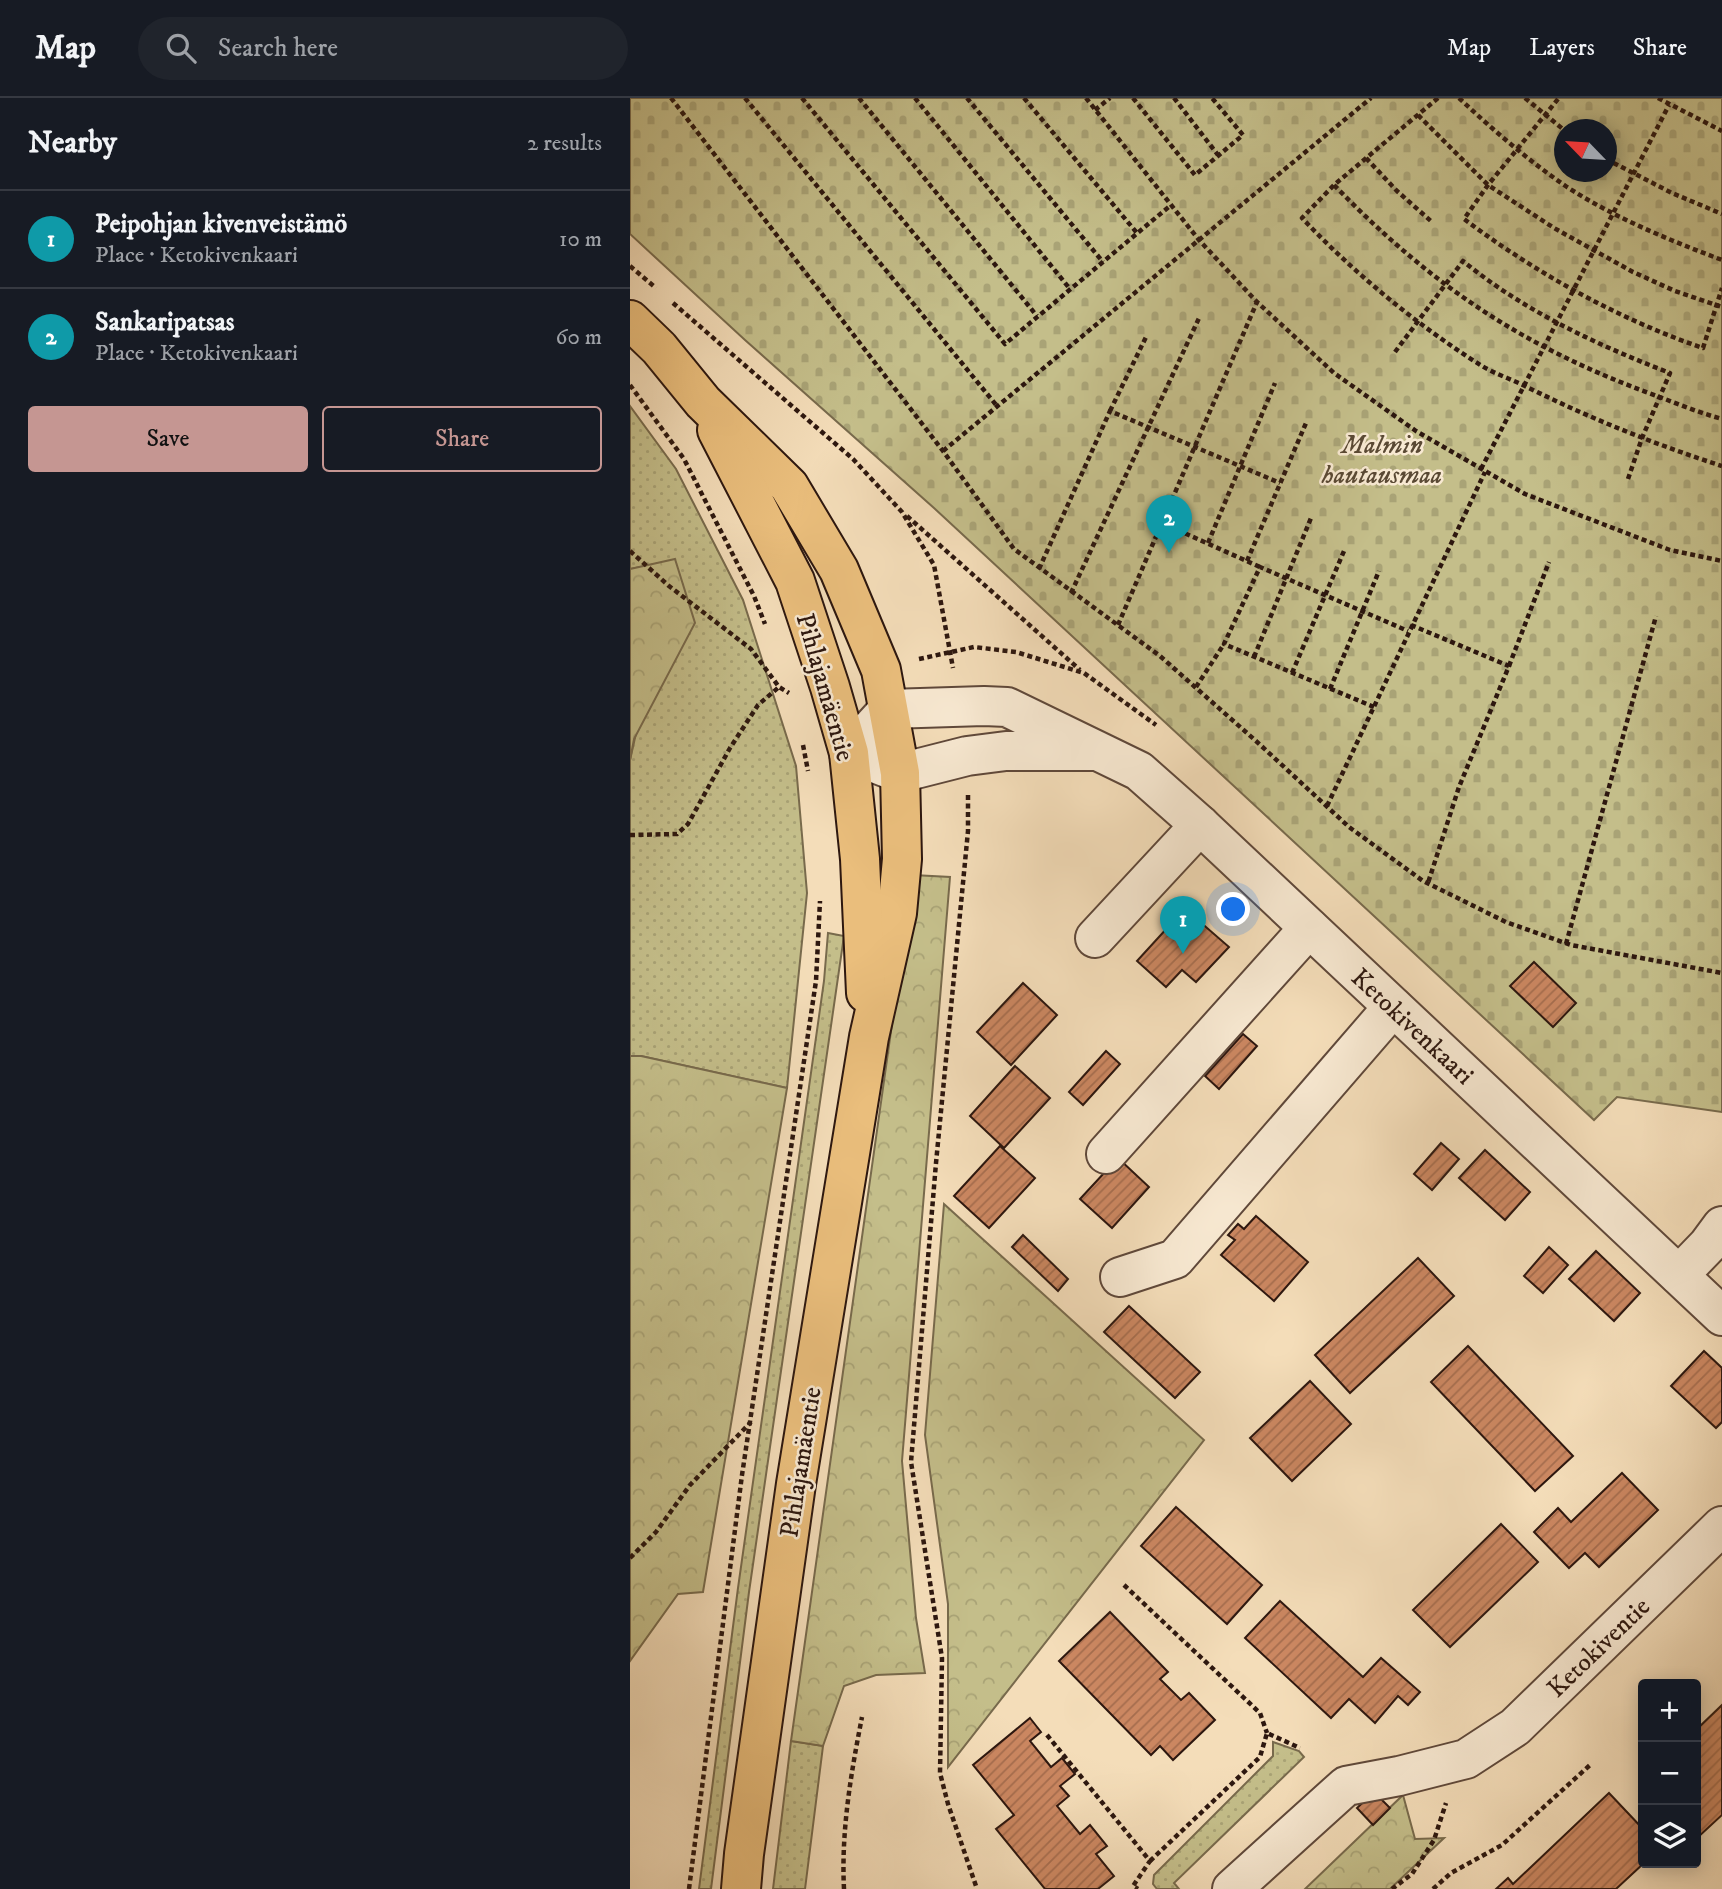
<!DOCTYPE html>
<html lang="en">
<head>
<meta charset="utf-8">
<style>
  :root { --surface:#171b24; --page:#20242c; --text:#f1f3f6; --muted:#9ea1a6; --line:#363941; --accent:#c59692 }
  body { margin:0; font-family:"IM FELL DW Pica",serif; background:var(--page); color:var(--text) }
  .controls { position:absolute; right:21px; bottom:21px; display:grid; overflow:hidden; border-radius:7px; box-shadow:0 4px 18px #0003 }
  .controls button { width:63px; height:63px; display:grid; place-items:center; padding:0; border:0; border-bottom:2px solid var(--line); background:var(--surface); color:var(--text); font:35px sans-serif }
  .compass { position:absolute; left:924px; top:21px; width:63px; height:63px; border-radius:50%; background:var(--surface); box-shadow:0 4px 18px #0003; rotate:295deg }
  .you { position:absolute; left:604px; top:812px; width:24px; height:24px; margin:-18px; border:5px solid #fff; border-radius:50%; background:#1a73e8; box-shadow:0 0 0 10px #1a73e833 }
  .badge { display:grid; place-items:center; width:46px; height:46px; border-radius:50%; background:var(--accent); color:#fff; font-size:23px; font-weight:700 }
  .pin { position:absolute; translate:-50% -58px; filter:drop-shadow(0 2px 4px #0008) }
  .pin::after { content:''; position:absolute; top:37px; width:24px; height:21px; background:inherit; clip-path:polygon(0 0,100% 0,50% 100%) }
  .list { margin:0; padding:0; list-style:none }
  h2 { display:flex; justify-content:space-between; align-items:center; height:91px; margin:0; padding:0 28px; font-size:30px }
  h2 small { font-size:23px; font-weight:400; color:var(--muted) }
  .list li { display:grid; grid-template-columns:46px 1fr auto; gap:21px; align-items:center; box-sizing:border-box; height:98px; padding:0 28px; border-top:2px solid var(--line) }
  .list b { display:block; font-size:26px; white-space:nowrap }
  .list p { margin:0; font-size:23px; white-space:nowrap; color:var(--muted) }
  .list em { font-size:23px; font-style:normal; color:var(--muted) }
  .actions { display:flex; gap:14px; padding:21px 28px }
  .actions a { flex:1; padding:16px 0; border:2px solid var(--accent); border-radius:7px; text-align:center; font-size:24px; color:var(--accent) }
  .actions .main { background:var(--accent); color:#111 }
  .icon { flex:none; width:38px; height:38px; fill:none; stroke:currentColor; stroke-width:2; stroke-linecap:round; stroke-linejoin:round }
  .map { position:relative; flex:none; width:1092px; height:1791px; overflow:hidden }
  header { display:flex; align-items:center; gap:42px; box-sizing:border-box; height:98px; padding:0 35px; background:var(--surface); border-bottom:2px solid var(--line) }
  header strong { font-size:33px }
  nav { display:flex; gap:38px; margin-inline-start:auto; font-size:24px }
  .search { width:490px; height:63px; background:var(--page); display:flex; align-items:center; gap:18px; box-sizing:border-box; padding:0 24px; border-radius:38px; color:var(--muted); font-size:26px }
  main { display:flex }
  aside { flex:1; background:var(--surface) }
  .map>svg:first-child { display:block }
</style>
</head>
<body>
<header>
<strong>Map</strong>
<div class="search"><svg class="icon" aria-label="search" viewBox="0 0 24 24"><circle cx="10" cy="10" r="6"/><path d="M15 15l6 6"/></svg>Search here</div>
<nav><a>Map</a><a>Layers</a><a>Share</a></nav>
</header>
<main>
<aside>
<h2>Nearby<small>2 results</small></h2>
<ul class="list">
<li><span class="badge" style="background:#0f9aa8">1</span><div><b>Peipohjan kivenveistämö</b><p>Place · Ketokivenkaari</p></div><em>10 m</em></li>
<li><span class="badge" style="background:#0f9aa8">2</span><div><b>Sankaripatsas</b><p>Place · Ketokivenkaari</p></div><em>60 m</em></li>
</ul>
<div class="actions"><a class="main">Save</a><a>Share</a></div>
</aside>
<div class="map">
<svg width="1092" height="1791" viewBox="0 0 1092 1791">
  <defs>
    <pattern id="grass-dots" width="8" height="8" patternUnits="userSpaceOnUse" patternTransform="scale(1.75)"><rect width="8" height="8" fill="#c4be8a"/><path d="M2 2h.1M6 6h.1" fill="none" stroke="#a9a376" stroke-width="1.8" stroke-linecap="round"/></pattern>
    <pattern id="forest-crowns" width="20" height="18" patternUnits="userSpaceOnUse" patternTransform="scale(1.75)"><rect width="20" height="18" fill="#c4be8a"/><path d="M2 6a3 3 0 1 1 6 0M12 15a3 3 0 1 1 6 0" fill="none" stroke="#a9a376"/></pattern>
    <pattern id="cemetery-stones" width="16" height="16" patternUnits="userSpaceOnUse" patternTransform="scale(1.75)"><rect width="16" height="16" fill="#c4be8a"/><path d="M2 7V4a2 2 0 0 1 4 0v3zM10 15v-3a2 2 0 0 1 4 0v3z" fill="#a9a376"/></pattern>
    <pattern id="building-hatch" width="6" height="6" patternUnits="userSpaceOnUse" patternTransform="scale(1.75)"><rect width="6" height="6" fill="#cb8761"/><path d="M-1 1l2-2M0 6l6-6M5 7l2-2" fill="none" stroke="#a56d4e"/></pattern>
  </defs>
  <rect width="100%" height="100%" fill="#f4ddb9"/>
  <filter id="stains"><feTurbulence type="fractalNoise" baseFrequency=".00286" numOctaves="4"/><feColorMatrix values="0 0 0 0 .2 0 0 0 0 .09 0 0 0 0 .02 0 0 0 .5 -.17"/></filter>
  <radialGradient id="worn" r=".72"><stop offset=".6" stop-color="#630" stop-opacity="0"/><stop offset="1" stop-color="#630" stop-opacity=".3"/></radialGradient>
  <!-- grass -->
  <g fill="url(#grass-dots)" stroke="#786a4c" stroke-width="2">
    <path d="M0,308L46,371L113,502L166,668L177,795L157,990L11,958H0V662L45,462L0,471Z"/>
    <path d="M198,835L214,838L119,1494L81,1791H69L108,1490L194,883Z"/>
    <path d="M161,1643L193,1648L175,1791H143Z"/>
    <path d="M643,1644L669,1653L674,1659L544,1785L549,1791H527L523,1786L524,1777L643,1658Z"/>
  </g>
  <!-- forest -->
  <g fill="url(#forest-crowns)" stroke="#786a4c" stroke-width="2">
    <path d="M45,461L65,525L4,641L0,662V471Z"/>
    <path d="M283,777L320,779L272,1363L286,1520L295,1575L246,1577L214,1588L193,1648L161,1643Z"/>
    <path d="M0,958H11L157,990L73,1494L48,1496L0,1563Z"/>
    <path d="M314,1106L574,1342L318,1669V1506L295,1337Z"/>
    <path d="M773,1697L785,1741L814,1740L760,1791H675Z"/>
  </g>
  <!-- cemetery -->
  <path fill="url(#cemetery-stones)" stroke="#786a4c" stroke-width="2" fill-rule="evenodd" d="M0,0H1092V1014L987,999L964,1022L304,410L115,242L0,136ZM934,32H976V74H934Z"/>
  <!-- building -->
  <g fill="url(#building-hatch)" stroke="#2d170f" stroke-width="2">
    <path d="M569,823L599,849L566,884L552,872L536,889L507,863L539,828L553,841Z"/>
    <path d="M904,864L946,905L923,929L880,888Z"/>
    <path d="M393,885L427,917L381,967L347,934Z"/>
    <path d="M613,936L627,948L589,991L575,978Z"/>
    <path d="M476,953L490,966L453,1007L439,994Z"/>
    <path d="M385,968L420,1000L374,1050L340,1018Z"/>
    <path d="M811,1045L829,1061L802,1092L784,1076Z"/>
    <path d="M370,1048L405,1080L359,1130L324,1098Z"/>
    <path d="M855,1052L900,1094L875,1122L829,1080Z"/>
    <path d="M488,1060L519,1089L482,1130L450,1101Z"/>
    <path d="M626,1118L678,1164L644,1203L591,1157L605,1142L598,1137L608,1126L614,1131Z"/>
    <path d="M393,1137L438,1181L428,1193L382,1149Z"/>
    <path d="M919,1149L938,1167L913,1195L894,1178Z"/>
    <path d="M966,1153L1010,1195L984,1223L939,1181Z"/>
    <path d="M788,1160L824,1198L720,1295L685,1257Z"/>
    <path d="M499,1208L570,1274L545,1300L474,1234Z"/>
    <path d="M838,1248L943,1358L905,1393L801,1284Z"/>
    <path d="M1074,1253L1092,1270V1324L1086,1330L1041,1288Z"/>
    <path d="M680,1283L721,1326L662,1383L620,1340Z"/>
    <path d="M992,1375L1028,1412L969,1469L955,1455L939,1470L904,1434L928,1410L941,1424Z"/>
    <path d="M546,1409L632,1487L597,1526L511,1448Z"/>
    <path d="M871,1426L908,1464L820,1549L783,1512Z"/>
    <path d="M650,1503L733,1579L751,1560L790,1594L778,1607L768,1598L745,1625L719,1601L701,1620L615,1540Z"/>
    <path d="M480,1514L538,1574L530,1581L551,1602L559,1595L585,1622L543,1662L530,1648L521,1657L429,1563Z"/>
    <path d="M1092,1607V1717L1066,1741V1632Z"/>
    <path d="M400,1620L411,1634L400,1643L421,1669L432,1660L445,1676L430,1688L439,1698L427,1708L450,1736L460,1727L477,1748L466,1756L484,1778L468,1791H415L366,1731L384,1717L343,1667Z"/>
    <path d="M744,1694L760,1710L743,1727L727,1710Z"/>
    <path d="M979,1695L1013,1731L1014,1765L986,1791H866L878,1780L883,1786Z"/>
  </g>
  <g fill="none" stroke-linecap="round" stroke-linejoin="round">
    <defs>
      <g id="minor">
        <path d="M464,653H376L337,658L270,675L219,655L259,611L354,608L377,609L509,673L570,727L1092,1218"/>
        <path d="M465,840L570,727"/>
        <path d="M476,1056L679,830"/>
        <path d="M1049,1177L1078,1147L1092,1128"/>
        <path d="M490,1179L545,1161L763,909"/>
        <path d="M602,1791L716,1688L769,1678L836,1661L885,1629L1092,1428"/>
      </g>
      <g id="major">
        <path d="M0,222L29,250L73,304L159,388L209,472L251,572L270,675L272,761L267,815L239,939L166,1386L114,1756L111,1791"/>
        <path d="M87,332L165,483L200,589L219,655L230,761L236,895"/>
      </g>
    </defs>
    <!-- minor casing -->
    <use href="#minor" stroke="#5f483a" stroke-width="42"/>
    <!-- major casing -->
    <use href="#major" stroke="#2d170f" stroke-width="42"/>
    <!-- path -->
    <g stroke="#2d170f" stroke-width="4.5" stroke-dasharray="5 3.5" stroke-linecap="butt">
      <path d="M41,0L313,353L384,451L530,558L626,643L719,729L793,783L876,824L941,847L1092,875"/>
      <path d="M115,0L367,308"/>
      <path d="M172,0L375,246L541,107"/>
      <path d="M229,0L407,218"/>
      <path d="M285,0L440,191"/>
      <path d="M337,0L473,164"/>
      <path d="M394,0L507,135"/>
      <path d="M456,0L569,142L627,204L704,275L786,333L895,396L1040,452L1092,463"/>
      <path d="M503,0L565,77L613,37L582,0"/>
      <path d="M544,0L588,57"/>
      <path d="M808,0L704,87L672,120C725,176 787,227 852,268C865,276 881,281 895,288C959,320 1024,346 1092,368"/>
      <path d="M829,0C863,32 899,63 937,89C985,120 1039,142 1092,162"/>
      <path d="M895,0L934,32"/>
      <path d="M1028,0L1092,33"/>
      <path d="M928,1L858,87L834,121C906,175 988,221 1073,250L1092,190"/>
      <path d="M465,12L480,0"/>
      <path d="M788,17L858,87L924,130L1003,174L1045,193L1092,209"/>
      <path d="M736,60L767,93L802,124"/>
      <path d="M976,61L1042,95L1092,116"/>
      <path d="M704,87C802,188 894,250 1027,298C1048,306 1070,315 1092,321"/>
      <path d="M0,168L26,190"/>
      <path d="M43,205L223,361L272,414L304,467L323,570"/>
      <path d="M765,254L833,163C894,213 967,247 1040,275L1012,340L998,381"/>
      <path d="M0,287L54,361L124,498L135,526"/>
      <path d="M480,313L516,239"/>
      <path d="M313,353L741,0"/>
      <path d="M851,371L1039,7"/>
      <path d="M277,418L450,572"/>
      <path d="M532,425L630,469"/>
      <path d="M578,445L645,285"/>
      <path d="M0,453L39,488L121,551L149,589L159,595"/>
      <path d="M617,463L676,325"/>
      <path d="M409,471L480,313L650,385"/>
      <path d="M441,495L570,218"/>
      <path d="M488,527L627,204"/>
      <path d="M781,527L879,568L829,689L798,785"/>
      <path d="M624,559L681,420"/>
      <path d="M289,561L344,549L386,554L454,575L526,627"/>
      <path d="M879,568L919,464"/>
      <path d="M662,575L714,453"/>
      <path d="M566,589L594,546"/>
      <path d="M700,591L749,473"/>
      <path d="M744,609L594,546L630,469L778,533"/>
      <path d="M173,647L178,673"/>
      <path d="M338,697V733L306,1065L281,1364L312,1560L310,1675L318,1706L347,1791"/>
      <path d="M697,708L855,374"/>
      <path d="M0,737L47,736L58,726L100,650L128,607L149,589"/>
      <path d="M936,846L1026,518"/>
      <path d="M0,1460L26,1434L60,1387L121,1324"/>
      <path d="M494,1487L630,1615L637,1635"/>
      <path d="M417,1637L520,1763L503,1788L508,1791"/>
      <path d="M520,1763L630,1659L637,1635L670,1650"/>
      <path d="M59,1791L112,1377L186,883L190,803"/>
      <path d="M214,1791C211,1733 221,1675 232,1619"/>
      <path d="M762,1791L782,1776L804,1742L816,1705"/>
      <path d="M803,1791L821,1775L872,1747L960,1667"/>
    </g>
    <!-- minor -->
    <use href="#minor" stroke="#f8e9d2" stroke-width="38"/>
    <!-- major -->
    <use href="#major" stroke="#eabe7c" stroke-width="38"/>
  </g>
  <g text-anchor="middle" stroke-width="5" stroke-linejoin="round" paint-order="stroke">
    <!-- park labels -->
    <g font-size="26" font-style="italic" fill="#5a4934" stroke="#f8e9d2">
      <text x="752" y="355">Malmin<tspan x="752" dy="30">hautausmaa</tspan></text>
    </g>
    <!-- street labels -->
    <g font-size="26" fill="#2d170f" stroke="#f8e9d2">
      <text transform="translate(196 589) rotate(74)" y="9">Pihlajamäentie</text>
      <text transform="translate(783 928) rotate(43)" y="9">Ketokivenkaari</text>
      <text transform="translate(170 1364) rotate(-81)" y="9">Pihlajamäentie</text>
      <text transform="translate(968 1549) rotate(-44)" y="9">Ketokiventie</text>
    </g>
  </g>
  <rect width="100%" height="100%" filter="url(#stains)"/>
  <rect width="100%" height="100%" fill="url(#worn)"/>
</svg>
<div class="controls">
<button>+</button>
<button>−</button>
<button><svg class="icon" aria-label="layers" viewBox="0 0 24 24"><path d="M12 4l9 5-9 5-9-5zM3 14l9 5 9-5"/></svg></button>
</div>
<svg class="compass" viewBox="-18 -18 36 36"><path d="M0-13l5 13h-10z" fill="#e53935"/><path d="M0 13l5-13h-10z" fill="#9ea1a6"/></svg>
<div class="you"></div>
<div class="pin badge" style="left:553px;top:856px;background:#0f9aa8">1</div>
<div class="pin badge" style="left:539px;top:455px;background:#0f9aa8">2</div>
</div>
</main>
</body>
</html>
